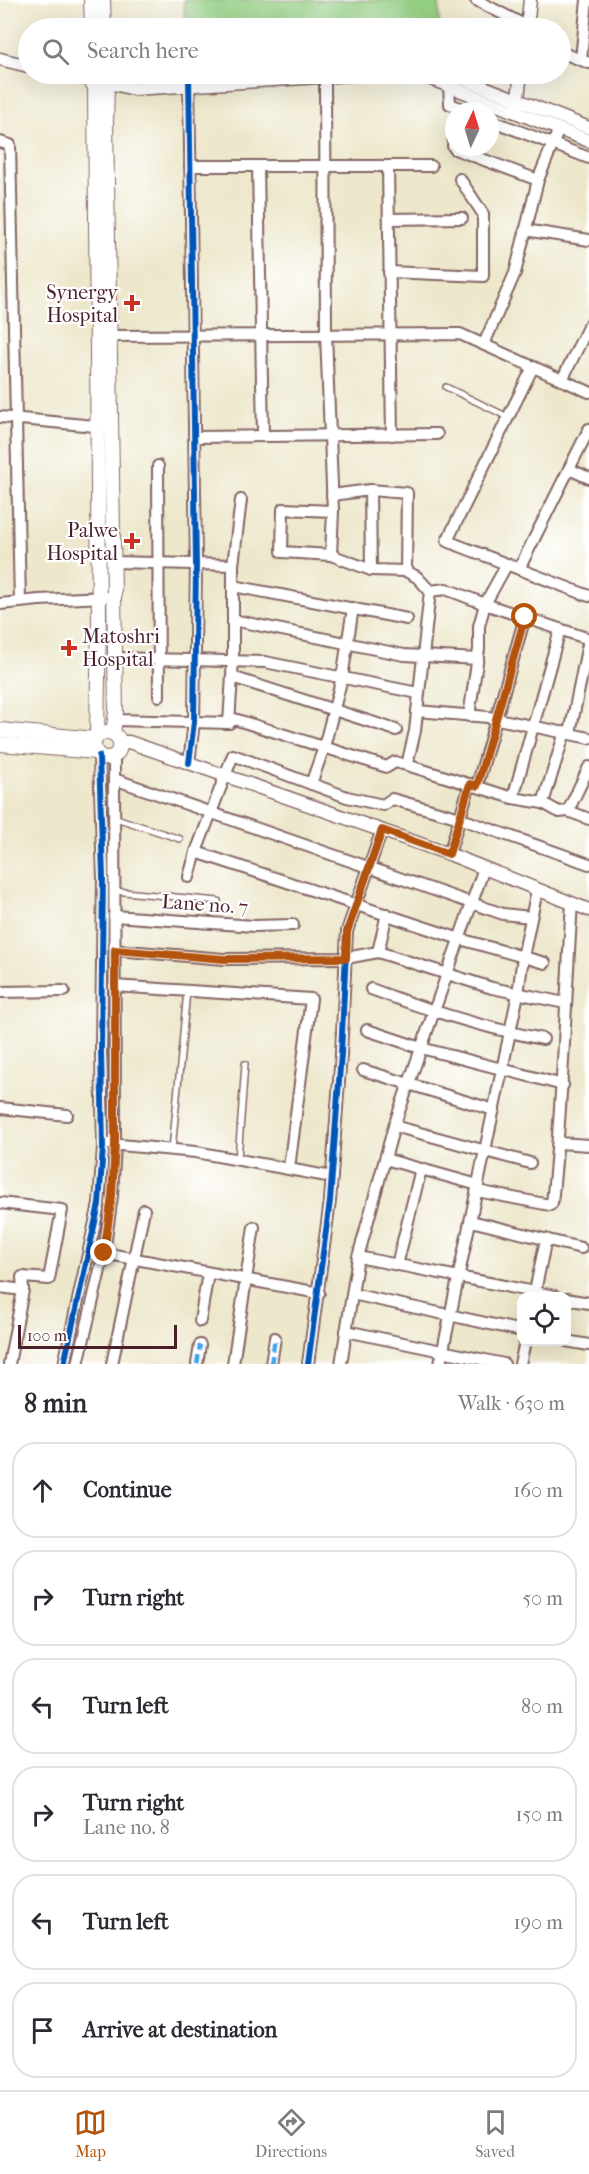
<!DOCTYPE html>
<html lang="en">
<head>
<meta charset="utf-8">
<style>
  :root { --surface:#fff; --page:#f7f7f7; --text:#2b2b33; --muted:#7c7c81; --line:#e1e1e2; --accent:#b45309 }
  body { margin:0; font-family:"IM FELL French Canon",serif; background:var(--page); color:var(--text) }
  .controls { position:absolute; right:18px; bottom:18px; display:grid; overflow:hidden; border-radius:12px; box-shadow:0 6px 24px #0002 }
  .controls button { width:54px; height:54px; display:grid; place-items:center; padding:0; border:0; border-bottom:2px solid var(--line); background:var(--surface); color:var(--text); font:30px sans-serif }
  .compass { position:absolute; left:445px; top:102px; width:54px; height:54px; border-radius:50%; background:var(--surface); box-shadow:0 6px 24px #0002; rotate:4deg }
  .scale { position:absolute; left:18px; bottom:15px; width:159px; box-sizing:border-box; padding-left:6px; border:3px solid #4a1f2b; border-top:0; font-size:16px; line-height:21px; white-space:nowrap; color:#4a1f2b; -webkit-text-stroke:4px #fff; paint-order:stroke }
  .stop { position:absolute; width:18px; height:18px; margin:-14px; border:4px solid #b45309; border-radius:50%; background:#fff }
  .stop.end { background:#b45309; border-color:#fff; box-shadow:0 2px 6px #0008 }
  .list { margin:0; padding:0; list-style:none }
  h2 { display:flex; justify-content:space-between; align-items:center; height:78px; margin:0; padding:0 24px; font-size:26px }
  h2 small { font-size:20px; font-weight:400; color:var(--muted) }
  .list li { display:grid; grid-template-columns:39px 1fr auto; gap:18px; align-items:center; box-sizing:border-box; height:96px; margin:0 12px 12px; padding:0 12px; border:2px solid var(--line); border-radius:24px }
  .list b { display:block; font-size:22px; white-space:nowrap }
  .list p { margin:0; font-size:20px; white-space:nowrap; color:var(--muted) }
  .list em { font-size:20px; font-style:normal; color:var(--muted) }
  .icon { flex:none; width:33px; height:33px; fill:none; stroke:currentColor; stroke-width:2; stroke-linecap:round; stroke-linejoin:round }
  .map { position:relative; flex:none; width:589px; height:1364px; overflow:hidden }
  .search { position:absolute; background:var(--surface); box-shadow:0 6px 24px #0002; left:18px; right:18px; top:18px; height:66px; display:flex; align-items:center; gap:15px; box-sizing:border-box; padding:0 21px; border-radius:33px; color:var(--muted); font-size:22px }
  .sheet { height:726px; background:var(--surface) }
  nav { display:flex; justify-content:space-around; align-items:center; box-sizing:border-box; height:84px; border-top:2px solid var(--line); background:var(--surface); font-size:16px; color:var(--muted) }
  nav a { display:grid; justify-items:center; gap:3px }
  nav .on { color:var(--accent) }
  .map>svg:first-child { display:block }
</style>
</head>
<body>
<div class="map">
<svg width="589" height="1364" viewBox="0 0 589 1364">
  <rect width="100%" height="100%" fill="#fff"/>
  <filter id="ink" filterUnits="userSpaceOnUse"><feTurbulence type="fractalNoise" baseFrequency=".0167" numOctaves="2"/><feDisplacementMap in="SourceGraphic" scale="12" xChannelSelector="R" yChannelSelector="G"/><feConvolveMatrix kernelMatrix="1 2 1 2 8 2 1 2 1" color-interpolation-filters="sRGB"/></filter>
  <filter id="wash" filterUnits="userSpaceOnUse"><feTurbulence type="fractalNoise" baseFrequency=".008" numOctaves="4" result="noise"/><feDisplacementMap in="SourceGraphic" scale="24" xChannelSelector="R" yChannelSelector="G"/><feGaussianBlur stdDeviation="1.35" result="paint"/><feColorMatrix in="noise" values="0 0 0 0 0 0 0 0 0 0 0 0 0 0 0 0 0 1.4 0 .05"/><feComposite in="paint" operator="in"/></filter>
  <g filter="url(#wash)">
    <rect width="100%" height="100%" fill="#ede7cb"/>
    <!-- grass -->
    <path fill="#94cf83" stroke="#6f7757" stroke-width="1.5" d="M184,0H439V28H185Z"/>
  </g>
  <g filter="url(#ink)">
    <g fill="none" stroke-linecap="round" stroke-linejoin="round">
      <defs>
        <g id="service">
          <path d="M446,387L508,417"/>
          <path d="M113,817L180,839"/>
          <path d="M114,891L218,901"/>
          <path d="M172,1150L187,991"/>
          <path d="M238,1159L245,1064"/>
        </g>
        <g id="minor">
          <path d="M476,0L528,27"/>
          <path d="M560,52L589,63"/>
          <path d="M581,59L587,0"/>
          <path d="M189,77L196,564L194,722L189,763"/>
          <path d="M325,77L326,334L333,511L331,555"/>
          <path d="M449,86L450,104L468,111"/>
          <path d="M490,120L589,158"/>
          <path d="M454,139L453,146L455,149L538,180"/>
          <path d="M0,142L10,145L20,602"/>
          <path d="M190,166H431"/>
          <path d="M258,166L263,436"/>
          <path d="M388,166L392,435"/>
          <path d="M389,219L462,218"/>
          <path d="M525,230L589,240"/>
          <path d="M389,272L483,276V214L460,179"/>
          <path d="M110,336L460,334L589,392"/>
          <path d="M484,344L515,273L538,180L559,129"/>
          <path d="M533,367L447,541L589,596"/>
          <path d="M562,380L589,325"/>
          <path d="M0,417L105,427"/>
          <path d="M195,437L437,434"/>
          <path d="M158,466L159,696"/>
          <path d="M569,469L589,478"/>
          <path d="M370,490L371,570"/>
          <path d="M332,495L370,490L407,493L406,571"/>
          <path d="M333,511L283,509L282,552L331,555L371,570L406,571L417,577L430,591"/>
          <path d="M114,562L233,565"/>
          <path d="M519,569L589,429"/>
          <path d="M233,586L407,619"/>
          <path d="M0,604L39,600L105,597"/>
          <path d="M233,620L404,655L478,659"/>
          <path d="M115,658L265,662L418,693"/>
          <path d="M232,677L396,730"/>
          <path d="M417,711L488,717L589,738"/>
          <path d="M469,716L479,649V626L485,604L507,564"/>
          <path d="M115,720L229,723L234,719L387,767L395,762L407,765L513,798L543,803L559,812L568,811L589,819"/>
          <path d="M229,723L233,660V565L241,500"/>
          <path d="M570,733L589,639"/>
          <path d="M407,765L415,731L430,591L446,589L485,604L589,639"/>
          <path d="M114,779L503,914L531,917"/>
          <path d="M311,784L324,747L342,678L353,608"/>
          <path d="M477,786L525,617"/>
          <path d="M513,798L560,630"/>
          <path d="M543,803L565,732"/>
          <path d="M568,811L589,767"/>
          <path d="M196,852L233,755L347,797L383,805L392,799L453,816L589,864"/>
          <path d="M449,854L470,784"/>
          <path d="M189,877L196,852L460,939L545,963"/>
          <path d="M114,916L254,926L293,925"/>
          <path d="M115,950L224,959L346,958L378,952L492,988L565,1003"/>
          <path d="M378,952L387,914"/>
          <path d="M114,986L311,999L289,1168"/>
          <path d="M371,989C427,1010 483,1028 543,1039"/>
          <path d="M0,992L64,991"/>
          <path d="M367,1030L421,1048L563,1085"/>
          <path d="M363,1070L494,1110"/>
          <path d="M0,1108L67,1115"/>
          <path d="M394,1126L530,1163"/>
          <path d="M559,1143L589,1145"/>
          <path d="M109,1144L196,1152L332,1177"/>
          <path d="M385,1159L478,1185"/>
          <path d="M477,1191L550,1205L552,1203C563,1103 565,1003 572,904"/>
          <path d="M0,1203L62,1210L49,1279L22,1277L23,1290L9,1364"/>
          <path d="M471,1221L581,1248"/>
          <path d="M98,1252L319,1293"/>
          <path d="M358,1257L555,1296"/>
          <path d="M397,1265L421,1169"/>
          <path d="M0,1287L23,1290"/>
          <path d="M352,1294L522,1331"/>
          <path d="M534,1296L546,1239"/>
          <path d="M566,1299L589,1303"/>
          <path d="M200,1321L208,1273"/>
          <path d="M346,1331L504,1364"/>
          <path d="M566,1341L589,1345"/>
          <path d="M64,1364L99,1204L103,1147L101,1051L103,877L99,756"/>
          <path d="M78,1364L104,1253L112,1196L115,1144L114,756"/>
          <path d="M112,1364L144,1210"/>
          <path d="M197,1364L200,1345"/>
          <path d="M233,1364L254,1227"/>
          <path d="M271,1364L275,1338"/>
          <path d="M308,1364L330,1201L341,1054L347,931L382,830"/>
          <path d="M341,1364L358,1257L394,1126L484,868"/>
          <path d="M440,1364L518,994L523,957L537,890"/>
          <path d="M520,1364L525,1342"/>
        </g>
        <g id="tertiary">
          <path d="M527,28L530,0"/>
          <path d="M0,59L28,66"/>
          <path d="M65,74L90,78"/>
          <path d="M408,74L421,75L589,141"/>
          <path d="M451,74L589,128"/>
          <path d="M112,75L142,77L189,74"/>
          <path d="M110,83L134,89L365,74"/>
          <path d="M517,105L521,74"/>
          <path d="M120,742H129L449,854L589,910"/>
        </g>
        <g id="secondary">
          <path d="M91,0L92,28"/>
          <path d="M103,0L104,28"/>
          <path d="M91,74L92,83C98,89 104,89 110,83L112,74"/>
          <path d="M95,86L99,615L97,736"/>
          <path d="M107,86L106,122L116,712L113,733"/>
          <path d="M0,730L95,739"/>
          <circle cx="107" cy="745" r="13"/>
          <path d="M0,744L96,752"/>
        </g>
      </defs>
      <!-- service casing -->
      <use href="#service" stroke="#836563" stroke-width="8"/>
      <!-- minor casing -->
      <use href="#minor" stroke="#836563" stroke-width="14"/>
      <!-- tertiary casing -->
      <use href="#tertiary" stroke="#836563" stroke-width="15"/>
      <!-- secondary casing -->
      <use href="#secondary" stroke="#836563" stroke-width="16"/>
      <!-- service -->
      <use href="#service" stroke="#fff" stroke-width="5"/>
      <!-- minor -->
      <use href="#minor" stroke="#fff" stroke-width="10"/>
      <!-- tertiary -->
      <use href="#tertiary" stroke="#fff" stroke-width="12"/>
      <!-- secondary -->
      <use href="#secondary" stroke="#fff" stroke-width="14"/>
      <!-- quiet -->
      <g stroke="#40a2eb" stroke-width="4.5" stroke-dasharray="9 4.5" stroke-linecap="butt">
        <path d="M197,1364L200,1345"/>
        <path d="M271,1364L275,1338"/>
      </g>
      <defs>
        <g id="cycleway">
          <path d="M189,74L196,564L194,722L189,763"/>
          <path d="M64,1364L99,1204L103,1147L101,1051L103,877L99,756"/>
          <path d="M308,1364L330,1201L341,1054L347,931L382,830"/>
        </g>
      </defs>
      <!-- cycleway casing -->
      <use href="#cycleway" stroke="#fff" stroke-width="10"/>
      <!-- cycleway -->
      <use href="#cycleway" stroke="#0057b8" stroke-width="6"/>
    </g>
  </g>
  <g fill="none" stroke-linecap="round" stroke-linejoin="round" filter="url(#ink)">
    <!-- route -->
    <path stroke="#b45309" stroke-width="8" d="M104,1253L112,1196L115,1144V950L224,959L346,958L347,932L382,830L449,854L470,784L477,786L525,617"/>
  </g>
  <!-- markers -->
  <g fill="#c8321e" stroke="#fff" stroke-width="2">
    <path d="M129 294h6v6h6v6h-6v6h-6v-6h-6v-6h6z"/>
    <path d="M129 532h6v6h6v6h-6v6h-6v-6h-6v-6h6z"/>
    <path d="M66 639h6v6h6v6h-6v6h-6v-6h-6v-6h6z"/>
  </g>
  <g text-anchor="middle" stroke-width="4.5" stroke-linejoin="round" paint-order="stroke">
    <!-- poi labels -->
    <g font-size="20" fill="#4a1f2b" stroke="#fff" text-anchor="end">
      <text x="118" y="299">Synergy<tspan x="118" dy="23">Hospital</tspan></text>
      <text x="118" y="537">Palwe<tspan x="118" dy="23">Hospital</tspan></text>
      <text x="82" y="643" text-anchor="start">Matoshri<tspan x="82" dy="23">Hospital</tspan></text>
    </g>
    <!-- street labels -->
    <g font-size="20" fill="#4a1f2b" stroke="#fff">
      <text transform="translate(205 904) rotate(4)" y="7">Lane no. 7</text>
    </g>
  </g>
</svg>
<div class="controls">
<button><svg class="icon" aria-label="locate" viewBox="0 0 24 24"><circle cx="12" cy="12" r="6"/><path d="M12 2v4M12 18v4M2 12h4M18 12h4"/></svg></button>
</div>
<svg class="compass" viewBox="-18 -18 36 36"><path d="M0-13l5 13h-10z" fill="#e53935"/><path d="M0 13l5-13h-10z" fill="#7c7c81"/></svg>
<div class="scale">100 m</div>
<div class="stop" style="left:525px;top:617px"></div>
<div class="stop end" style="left:104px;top:1253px"></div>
<div class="search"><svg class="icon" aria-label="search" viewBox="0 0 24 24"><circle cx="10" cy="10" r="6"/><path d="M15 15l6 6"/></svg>Search here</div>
</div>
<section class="sheet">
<h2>8 min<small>Walk · 630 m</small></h2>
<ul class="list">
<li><svg class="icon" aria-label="ahead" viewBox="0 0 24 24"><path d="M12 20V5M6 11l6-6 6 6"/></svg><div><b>Continue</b></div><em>160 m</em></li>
<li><svg class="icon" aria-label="right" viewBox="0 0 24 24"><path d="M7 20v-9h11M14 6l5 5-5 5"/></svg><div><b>Turn right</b></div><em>50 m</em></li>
<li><svg class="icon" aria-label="left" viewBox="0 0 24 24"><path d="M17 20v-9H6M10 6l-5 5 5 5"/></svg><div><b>Turn left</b></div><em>80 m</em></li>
<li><svg class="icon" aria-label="right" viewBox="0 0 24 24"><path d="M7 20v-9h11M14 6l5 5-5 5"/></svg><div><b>Turn right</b><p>Lane no. 8</p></div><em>150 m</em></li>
<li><svg class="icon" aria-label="left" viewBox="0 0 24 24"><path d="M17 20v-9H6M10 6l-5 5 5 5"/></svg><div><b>Turn left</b></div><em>190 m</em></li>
<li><svg class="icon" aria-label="arrive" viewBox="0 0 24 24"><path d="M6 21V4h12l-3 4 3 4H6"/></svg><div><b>Arrive at destination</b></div></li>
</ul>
</section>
<nav>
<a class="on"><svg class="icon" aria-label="map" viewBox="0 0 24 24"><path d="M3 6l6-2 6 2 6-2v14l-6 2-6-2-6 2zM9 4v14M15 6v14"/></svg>Map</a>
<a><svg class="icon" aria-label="directions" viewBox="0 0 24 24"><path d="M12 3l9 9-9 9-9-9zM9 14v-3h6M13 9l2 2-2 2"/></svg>Directions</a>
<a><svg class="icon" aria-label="saved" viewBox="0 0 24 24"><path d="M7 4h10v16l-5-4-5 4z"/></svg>Saved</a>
</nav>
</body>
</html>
